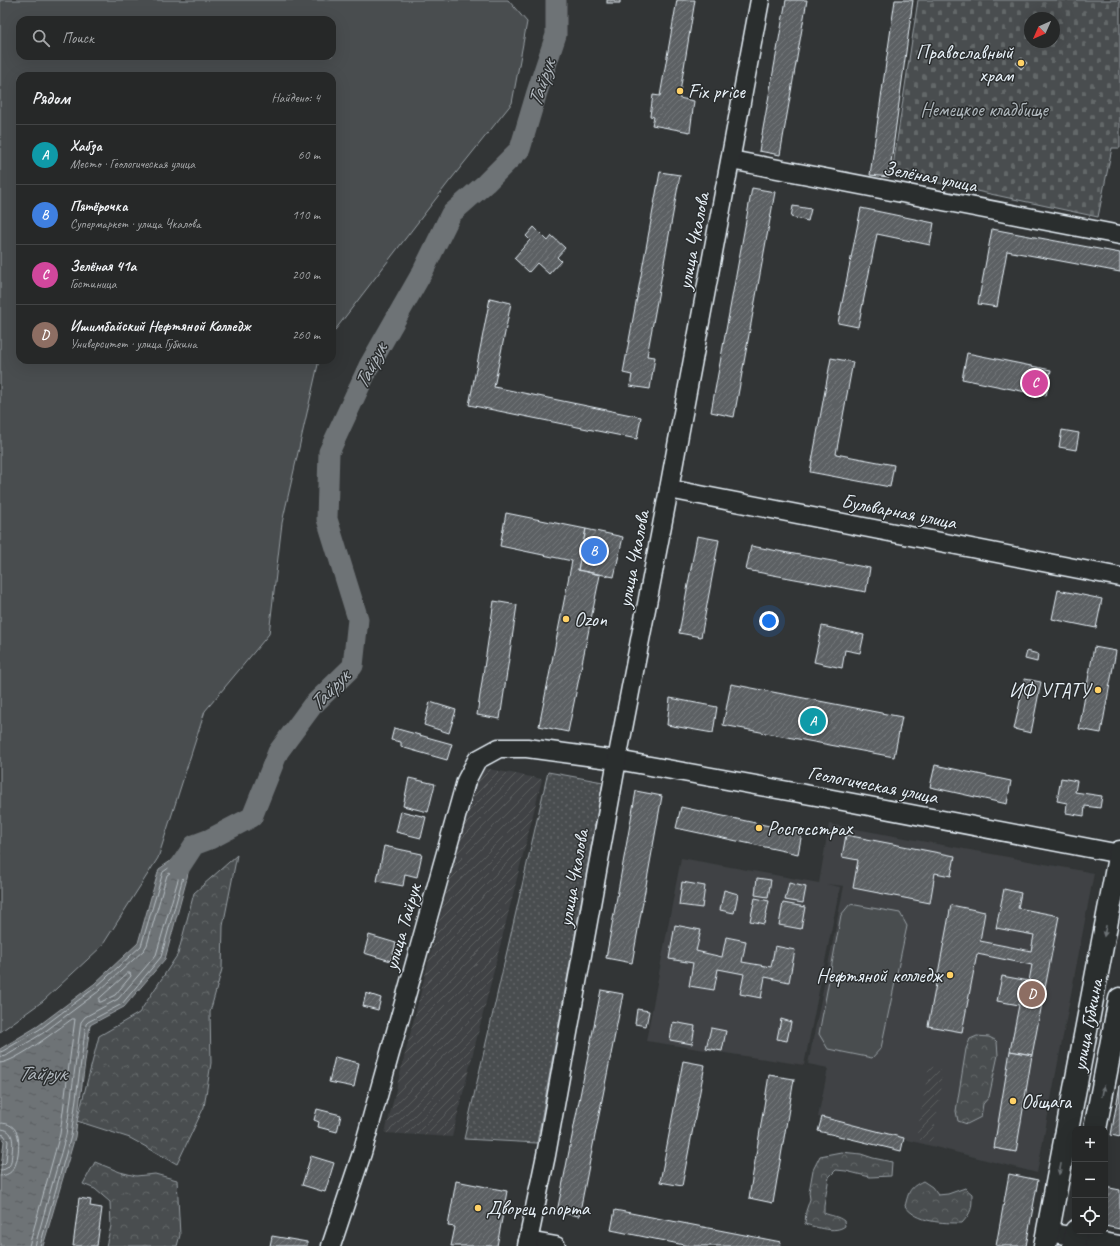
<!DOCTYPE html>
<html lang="ru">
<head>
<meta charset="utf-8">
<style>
  :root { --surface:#262828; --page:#2e3030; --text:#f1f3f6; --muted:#a4a6a8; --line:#424445; --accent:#ffd166 }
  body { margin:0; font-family:Caveat,sans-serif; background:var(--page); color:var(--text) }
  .controls { position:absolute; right:12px; bottom:12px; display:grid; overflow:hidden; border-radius:8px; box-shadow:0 4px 16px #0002 }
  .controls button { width:36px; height:36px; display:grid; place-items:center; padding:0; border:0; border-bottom:1px solid var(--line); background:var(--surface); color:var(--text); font:20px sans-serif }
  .compass { position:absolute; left:1024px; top:12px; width:36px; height:36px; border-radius:50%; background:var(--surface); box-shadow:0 4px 16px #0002; rotate:225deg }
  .you { position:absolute; left:769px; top:621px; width:14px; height:14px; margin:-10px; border:3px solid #fff; border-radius:50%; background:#1a73e8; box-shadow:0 0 0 6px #1a73e833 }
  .badge { display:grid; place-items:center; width:26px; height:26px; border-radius:50%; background:var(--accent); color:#fff; font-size:13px; font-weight:700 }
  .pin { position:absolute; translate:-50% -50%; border:2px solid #fff; box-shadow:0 1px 4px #0006 }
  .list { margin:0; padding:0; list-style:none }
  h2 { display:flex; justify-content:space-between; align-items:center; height:52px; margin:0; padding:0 16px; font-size:17px }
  h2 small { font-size:13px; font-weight:400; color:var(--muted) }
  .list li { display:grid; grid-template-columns:26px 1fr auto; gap:12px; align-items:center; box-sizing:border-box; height:60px; padding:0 16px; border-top:1px solid var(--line) }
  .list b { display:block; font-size:15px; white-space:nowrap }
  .list p { margin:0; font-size:13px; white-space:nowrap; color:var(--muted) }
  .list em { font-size:13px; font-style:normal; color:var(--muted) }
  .icon { flex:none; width:22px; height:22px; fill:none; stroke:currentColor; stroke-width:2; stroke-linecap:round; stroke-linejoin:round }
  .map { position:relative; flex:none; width:1120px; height:1246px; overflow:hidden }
  .search { position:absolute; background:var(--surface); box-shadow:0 4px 16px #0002; left:16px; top:16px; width:320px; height:44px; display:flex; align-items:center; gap:10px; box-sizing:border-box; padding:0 14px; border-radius:12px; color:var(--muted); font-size:15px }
  .panel { position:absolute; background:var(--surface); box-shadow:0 4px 16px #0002; left:16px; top:72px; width:320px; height:292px; border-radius:12px }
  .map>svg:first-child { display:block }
</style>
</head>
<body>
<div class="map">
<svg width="1120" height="1246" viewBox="0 0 1120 1246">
  <defs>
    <pattern id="industrial-furrows" width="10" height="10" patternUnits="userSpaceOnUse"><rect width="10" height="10" fill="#3f4244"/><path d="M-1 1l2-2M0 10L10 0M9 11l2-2" fill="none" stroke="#5b5e60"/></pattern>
    <pattern id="grass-dots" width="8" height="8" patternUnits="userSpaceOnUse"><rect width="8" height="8" fill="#494d4f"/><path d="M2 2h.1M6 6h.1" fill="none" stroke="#636769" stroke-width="1.8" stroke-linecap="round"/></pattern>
    <pattern id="forest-crowns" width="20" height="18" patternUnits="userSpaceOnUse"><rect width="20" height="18" fill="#494d4f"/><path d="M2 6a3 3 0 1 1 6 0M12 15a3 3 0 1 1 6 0" fill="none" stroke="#636769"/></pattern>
    <pattern id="cemetery-stones" width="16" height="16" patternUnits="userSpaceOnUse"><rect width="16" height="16" fill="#494d4f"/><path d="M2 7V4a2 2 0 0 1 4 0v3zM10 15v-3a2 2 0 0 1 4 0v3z" fill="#636769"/></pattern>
    <pattern id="water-ripples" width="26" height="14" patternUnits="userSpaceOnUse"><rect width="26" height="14" fill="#6e7376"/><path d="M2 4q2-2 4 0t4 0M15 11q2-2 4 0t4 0" fill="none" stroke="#5a5e60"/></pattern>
    <pattern id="building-hatch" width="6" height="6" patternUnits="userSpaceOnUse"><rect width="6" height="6" fill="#5c6063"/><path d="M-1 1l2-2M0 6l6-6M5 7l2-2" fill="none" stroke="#73777a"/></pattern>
  </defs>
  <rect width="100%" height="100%" fill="#323536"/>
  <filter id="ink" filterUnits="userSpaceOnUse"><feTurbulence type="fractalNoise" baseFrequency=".025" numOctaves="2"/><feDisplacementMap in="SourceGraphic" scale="8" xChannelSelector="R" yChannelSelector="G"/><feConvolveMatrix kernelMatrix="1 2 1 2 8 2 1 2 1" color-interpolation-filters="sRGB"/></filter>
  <g filter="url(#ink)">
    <!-- built -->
    <path fill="#3f4244" d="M829,824L1094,873L1037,1173L818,1117L828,1068L808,1064L844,886L826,884L840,887L804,1065L646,1041L681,858L819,883Z"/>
    <!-- industrial -->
    <g fill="url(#industrial-furrows)">
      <path d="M484,768L542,779L452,1137L385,1133L475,778Z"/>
      <path d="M929,1066L940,1068L938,1078L943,1079L932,1142L916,1139Z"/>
    </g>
    <!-- grass -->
    <path fill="url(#grass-dots)" stroke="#989fa4" d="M548,772L603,782L537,1143L464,1139Z"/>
    <!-- forest -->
    <g fill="url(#forest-crowns)" stroke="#989fa4">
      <path d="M237,855L223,926L222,969L210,1012L211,1063L204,1107L177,1164L130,1138L77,1121L99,1036L139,1013L178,954L194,893Z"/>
      <path d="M977,1036L989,1037L995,1040L997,1042L998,1055L989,1097L983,1104L981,1117L967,1124L958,1121L956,1111L966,1049L970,1039Z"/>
      <path d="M841,1152L861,1154L873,1158L892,1162L891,1176L870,1177L846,1171L836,1170L829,1177L824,1206V1213C831,1216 838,1216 844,1221L845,1226C835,1234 816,1227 805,1224L806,1211L810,1199L809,1192L813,1170L820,1156Z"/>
      <path d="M95,1162L120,1172L136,1176L155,1174L177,1180L180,1235L177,1246H106L111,1226L110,1202L95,1189L83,1184Z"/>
      <path d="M923,1181L932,1187L938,1195L948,1194L965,1188L972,1194C972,1208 972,1212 962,1223C943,1223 917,1223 905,1206C909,1191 909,1188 923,1181Z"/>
    </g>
    <!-- cemetery -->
    <path fill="url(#cemetery-stones)" stroke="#989fa4" fill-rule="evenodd" d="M918,0H1120V148H1112L1098,217L892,173ZM1030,18H1054V42H1030Z"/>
    <!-- green -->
    <g fill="#494d4f" stroke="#989fa4" fill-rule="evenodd">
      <path d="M0,0H508L527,22L512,103L448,183L332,334V76H20V360H319L282,523L269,634L205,711L158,858L102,946L43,1001L0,1032ZM20,20H332V56H20Z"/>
      <path d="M850,904L900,913L907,926L881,1048L872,1058L828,1049L819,1034L841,915Z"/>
    </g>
    <!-- water -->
    <path fill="url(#water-ripples)" stroke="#9fa5aa" d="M194,845L186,882L165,959L124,1007L90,1025L75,1137L43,1246H0V1177L4,1141L0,1136V1049L38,1026L94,984L138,943L159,869Z"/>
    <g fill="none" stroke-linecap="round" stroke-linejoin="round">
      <!-- shore -->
      <g stroke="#b7bfc4" stroke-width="1">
        <path d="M128,973H130L131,976L115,995L101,1002H99V999Z"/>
        <path d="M0,1052L3,1051L40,1029L96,987L141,946L163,872L184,857H186L182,881L161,957L122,1004L88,1022L86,1024L71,1136L40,1246"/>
        <path d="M0,1057L6,1056L43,1033L99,991L144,950L147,945L167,875L177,868H179L178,880L156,955L118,999L85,1017L81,1022L66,1135L35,1246"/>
        <path d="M0,1063C16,1062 58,1029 72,1019H75L60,1134L29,1246"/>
        <path d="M0,1123C19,1123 20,1139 18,1154C16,1165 14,1175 0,1176"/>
        <path d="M0,1129C15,1129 13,1143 12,1154C11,1158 12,1163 9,1166C6,1169 4,1170 0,1170"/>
        <path d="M0,1134L4,1135L8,1141L6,1162L4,1164L0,1165"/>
      </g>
      <!-- river -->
      <path stroke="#6e7376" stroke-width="21" d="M179,868L194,845L210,839L252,817L278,752L312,706L353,666L358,619L327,519L329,452L369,366L423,271L451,214L486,183L520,149L537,92L556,35V0"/>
    </g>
    <!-- building -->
    <g fill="url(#building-hatch)" stroke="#e8f1f8">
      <rect x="607" y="0" width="13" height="3"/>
      <path d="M677,0H695L679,98L694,101L690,132L652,125L654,117L650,116L653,95L660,96Z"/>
      <path d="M786,0H807L780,155L759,151Z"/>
      <path d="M895,0H913L889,177L870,175Z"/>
      <path d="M1022,58L1027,63L1021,69L1016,63Z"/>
      <path d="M660,172L680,175L647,356L655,357L650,389L630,386L632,375L623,373Z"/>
      <path d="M752,188L775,192L734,417L711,412Z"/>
      <path d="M793,206L811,209L808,221L791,217Z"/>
      <path d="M861,208L934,223L930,245L877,234L858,327L838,323Z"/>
      <path d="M534,227L548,241L552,236L565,248L557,257L561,261L549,274L537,263L529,272L514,258L530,240L526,236Z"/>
      <path d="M992,229L1120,253V272L1007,251L997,307L978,304Z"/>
      <path d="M490,298L511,303L494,387L641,417L637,439L469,405Z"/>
      <path d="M967,353L1051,370L1046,396L962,379Z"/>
      <path d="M831,358L853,362L836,454L894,465L890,487L810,472Z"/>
      <path d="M1062,430L1079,433L1076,450L1059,447Z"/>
      <path d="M506,513L586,529L578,570L600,575L568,732L539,726L572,561L500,546Z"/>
      <path d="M586,529L623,537L614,577L578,570Z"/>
      <path d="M697,536L719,540L701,637L679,633Z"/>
      <path d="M751,546L870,568L866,592L746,570Z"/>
      <path d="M1058,590L1102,599L1096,628L1052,619Z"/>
      <path d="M494,601L517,605L500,719L477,715Z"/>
      <path d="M822,626L864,635L860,653L845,650L842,668L814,662Z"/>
      <path d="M1094,647L1116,651L1101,733L1079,729Z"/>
      <path d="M1027,651L1038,654L1037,662L1025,659Z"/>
      <path d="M1025,679L1041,682L1031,733L1014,729Z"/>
      <path d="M731,684L902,717L894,757L723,725Z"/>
      <path d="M670,698L717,707L713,733L667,725Z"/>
      <path d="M430,702L456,710L449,733L424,725Z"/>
      <path d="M394,728L452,744L447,760L401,747V742L391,740Z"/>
      <path d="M935,765L1011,781L1007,804L930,787Z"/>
      <path d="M409,778L435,784L428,812L403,806Z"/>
      <path d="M1061,778L1077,781L1075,792L1102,796L1100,808L1085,806L1084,816L1066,813L1067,803L1057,801Z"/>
      <path d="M636,791L662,796L632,963L606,958Z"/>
      <path d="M681,807L802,833L798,854L676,828Z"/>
      <path d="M401,811L426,817L421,838L396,832Z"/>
      <path d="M846,835L955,856L951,876L935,873L930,903L853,888L858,860L842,857Z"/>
      <path d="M384,846L422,854L417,877L405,874L403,886L377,881Z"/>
      <path d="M757,878L771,880L768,897L755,895Z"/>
      <path d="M682,882L705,886L702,908L679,905Z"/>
      <path d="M789,883L806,887L803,903L785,900Z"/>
      <path d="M1004,889L1021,893L1018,908L1059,916L1032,1055L1010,1051L1019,1005L997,1001L1002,976L1029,981L1032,965L977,954L962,1032L928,1026L951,905L985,912L980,941L1031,951L1034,935L996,928Z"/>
      <path d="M724,890L738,894L734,913L720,910Z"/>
      <path d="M755,898L769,901L764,924L750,921Z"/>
      <path d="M783,903L805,907L801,929L779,925Z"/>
      <path d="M675,925L701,930L696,951L722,957L726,937L746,941L742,962L771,967L775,946L795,950L789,982L765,977L761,998L740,994L744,974L718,969L714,990L689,986L693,963L669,959Z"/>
      <path d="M369,935L396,943L391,961L364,953Z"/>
      <path d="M601,990L623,994L579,1216L557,1212Z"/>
      <path d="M366,993L381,998L378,1010L363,1006Z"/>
      <path d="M637,1009L649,1011L646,1026L635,1024Z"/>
      <path d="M781,1019L791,1022L787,1041L777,1039Z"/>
      <path d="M673,1022L695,1026L692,1044L670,1040Z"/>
      <path d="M711,1028L726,1031L722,1051L706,1048Z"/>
      <path d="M1010,1051L1032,1055L1016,1152L994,1148Z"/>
      <path d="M335,1057L359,1063L354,1087L329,1082Z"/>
      <path d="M683,1061L705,1065L682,1186L660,1182Z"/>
      <path d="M769,1075L794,1079L773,1203L749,1198Z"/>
      <path d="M1120,1085V1137L1111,1135Z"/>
      <path d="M317,1109L341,1115L337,1132L318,1127L319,1122L314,1120Z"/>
      <path d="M822,1117L904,1138L901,1151L818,1131Z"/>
      <path d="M311,1156L334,1163L325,1192L302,1185Z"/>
      <path d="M1009,1174L1038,1180L1026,1246H996Z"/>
      <path d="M456,1181L507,1191L497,1246H451L455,1227L448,1226Z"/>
      <path d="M1105,1187L1120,1190V1229L1105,1226Z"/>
      <path d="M79,1198L91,1200L90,1206L102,1208L97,1246H73Z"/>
      <path d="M615,1210L781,1242L780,1246H689L611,1230Z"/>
      <path d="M272,1236L307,1242V1246H270Z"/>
    </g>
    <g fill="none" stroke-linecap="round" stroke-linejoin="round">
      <defs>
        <g id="minor">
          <path d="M731,160L1120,235"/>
          <path d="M669,489L1120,577"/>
          <path d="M1048,1232L1120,1245"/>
          <path d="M528,1241L556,1246"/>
          <path d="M331,1246L362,1153L466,781L477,760L499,748H527L617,760L827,798L1120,854"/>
          <path d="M527,1246L546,1155L617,760L669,489L681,424L760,0"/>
        </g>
        <g id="major">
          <path d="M1095,1129L1120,999"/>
          <path d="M1045,1246L1120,852"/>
          <path d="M1074,1246L1076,1231"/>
        </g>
      </defs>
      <!-- minor casing -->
      <use href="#minor" stroke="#e8f1f8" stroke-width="21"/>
      <!-- major casing -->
      <use href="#major" stroke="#e8f1f8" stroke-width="25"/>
      <!-- minor -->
      <use href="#minor" stroke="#2a2d2e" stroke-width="18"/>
      <!-- major -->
      <use href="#major" stroke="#2a2d2e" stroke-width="22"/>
    </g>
    <!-- one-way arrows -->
    <defs><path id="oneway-solid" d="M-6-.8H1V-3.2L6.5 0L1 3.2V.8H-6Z"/></defs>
    <g fill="#6c7275">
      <use href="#oneway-solid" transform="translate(1105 931) rotate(101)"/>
      <use href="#oneway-solid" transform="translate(1103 1091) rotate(-79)"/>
      <use href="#oneway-solid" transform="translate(1060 1169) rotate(101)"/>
    </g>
  </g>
  <!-- markers -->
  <g fill="#ffd166" stroke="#2a2d2e" stroke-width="1.5">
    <circle cx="1021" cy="63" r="4"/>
    <circle cx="680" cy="91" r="4"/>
    <circle cx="566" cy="619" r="4"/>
    <circle cx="1098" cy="690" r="4"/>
    <circle cx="759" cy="828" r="4"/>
    <circle cx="950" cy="975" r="4"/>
    <circle cx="1013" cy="1101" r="4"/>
    <circle cx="478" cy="1208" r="4"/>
  </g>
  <g text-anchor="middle" stroke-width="3" stroke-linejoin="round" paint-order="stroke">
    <!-- poi labels -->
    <g font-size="20" fill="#e8f1f8" stroke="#2a2d2e" text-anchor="start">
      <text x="1013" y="59" text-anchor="end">Православный<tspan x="1013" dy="23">храм</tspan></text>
      <text x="688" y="98">Fix price</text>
      <text x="574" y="626">Ozon</text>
      <text x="1090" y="697" text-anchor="end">ИФ УГАТУ</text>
      <text x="767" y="835">Росгосстрах</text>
      <text x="942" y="982" text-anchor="end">Нефтяной колледж</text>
      <text x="1021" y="1108">Общага</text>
      <text x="486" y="1215">Дворец спорта</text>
    </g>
    <!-- park labels -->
    <g font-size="20" fill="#b0b8bd" stroke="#2a2d2e">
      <text x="984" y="116">Немецкое кладбище</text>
    </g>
    <!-- street labels -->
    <g font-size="20" fill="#e8f1f8" stroke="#2a2d2e">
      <text transform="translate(930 176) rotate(11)" y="7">Зелёная улица</text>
      <text transform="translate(693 241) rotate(-79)" y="7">улица Чкалова</text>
      <text transform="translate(899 511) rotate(11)" y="7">Бульварная улица</text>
      <text transform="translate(633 559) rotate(-79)" y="7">улица Чкалова</text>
      <text transform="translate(873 784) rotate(11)" y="7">Геологическая улица</text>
      <text transform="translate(573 878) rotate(-80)" y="7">улица Чкалова</text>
      <text transform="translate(402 927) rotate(-74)" y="7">улица Тайрук</text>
      <text transform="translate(1087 1025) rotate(-79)" y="7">улица Губкина</text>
    </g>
    <!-- water labels -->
    <g font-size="21" font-style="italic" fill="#b1b8be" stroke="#2a2d2e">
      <text transform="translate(541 83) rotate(-72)" y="7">Тайрук</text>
      <text transform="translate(370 366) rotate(-63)" y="7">Тайрук</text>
      <text transform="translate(329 690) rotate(-46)" y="7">Тайрук</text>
      <text x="42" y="1080">Тайрук</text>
    </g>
  </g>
</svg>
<div class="controls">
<button>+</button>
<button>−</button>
<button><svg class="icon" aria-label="locate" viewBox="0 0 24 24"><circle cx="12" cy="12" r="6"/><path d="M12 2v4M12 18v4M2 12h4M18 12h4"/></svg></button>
</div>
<svg class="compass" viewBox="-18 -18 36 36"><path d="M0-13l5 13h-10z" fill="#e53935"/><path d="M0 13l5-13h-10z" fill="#a4a6a8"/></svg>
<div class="you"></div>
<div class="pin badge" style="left:813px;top:721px;background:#0f9aa8">A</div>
<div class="pin badge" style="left:594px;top:551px;background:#3f7fe0">B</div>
<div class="pin badge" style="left:1035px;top:383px;background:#d1479c">C</div>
<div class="pin badge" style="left:1032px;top:994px;background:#8d6e63">D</div>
<div class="search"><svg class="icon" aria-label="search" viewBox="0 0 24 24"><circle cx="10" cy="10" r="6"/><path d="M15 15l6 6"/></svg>Поиск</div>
<section class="panel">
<h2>Рядом<small>Найдено: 4</small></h2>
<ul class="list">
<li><span class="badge" style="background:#0f9aa8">A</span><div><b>Хабза</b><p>Место · Геологическая улица</p></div><em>60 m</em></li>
<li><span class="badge" style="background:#3f7fe0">B</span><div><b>Пятёрочка</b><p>Супермаркет · улица Чкалова</p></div><em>110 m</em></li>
<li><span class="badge" style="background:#d1479c">C</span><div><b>Зелёная 41а</b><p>Гостиница</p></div><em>200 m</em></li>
<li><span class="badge" style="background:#8d6e63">D</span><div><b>Ишимбайский Нефтяной Колледж</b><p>Университет · улица Губкина</p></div><em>260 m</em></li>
</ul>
</section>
</div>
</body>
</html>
